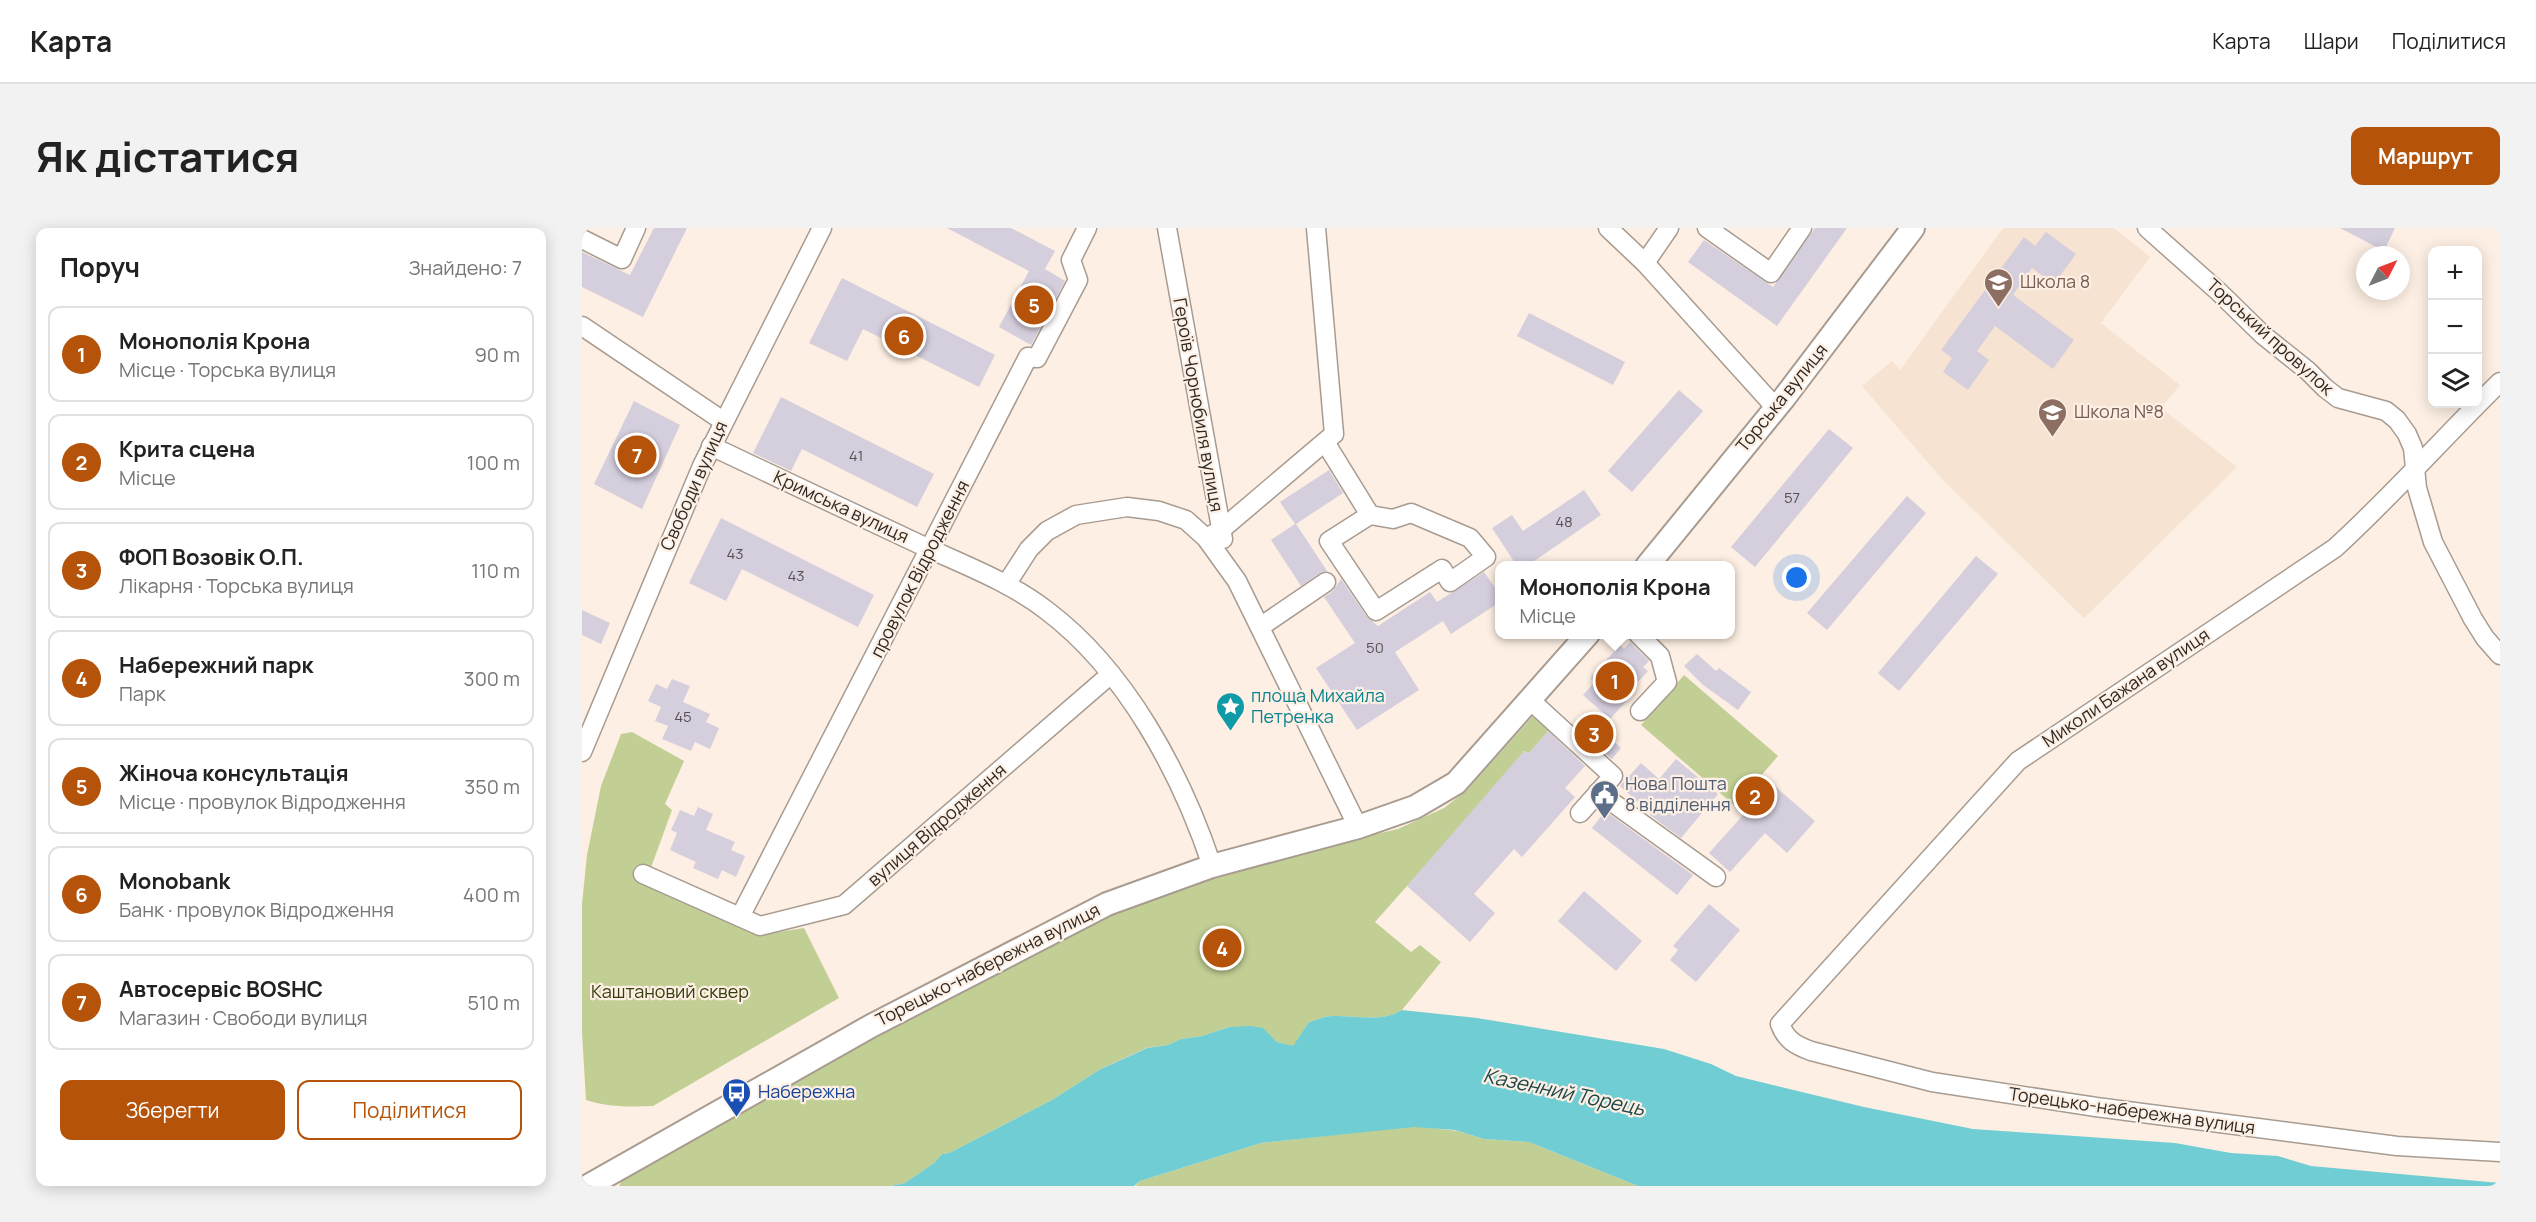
<!DOCTYPE html>
<html lang="uk">
<head>
<meta charset="utf-8">
<style>
  :root { --surface:#fff; --page:#f2f2f2; --text:#222; --muted:#767676; --line:#e0e0e0; --accent:#b45309 }
  body { margin:0; font-family:Manrope,sans-serif; background:var(--page); color:var(--text) }
  .controls { position:absolute; right:18px; top:18px; display:grid; overflow:hidden; border-radius:12px; box-shadow:0 3px 15px #0003 }
  .controls button { width:54px; height:54px; display:grid; place-items:center; padding:0; border:0; border-bottom:2px solid var(--line); background:var(--surface); color:var(--text); font:30px sans-serif }
  .compass { position:absolute; left:1774px; top:18px; width:54px; height:54px; border-radius:50%; background:var(--surface); box-shadow:0 3px 15px #0003; rotate:48deg }
  .you { position:absolute; left:1215px; top:350px; width:21px; height:21px; margin:-15px; border:4px solid #fff; border-radius:50%; background:#1a73e8; box-shadow:0 0 0 9px #1a73e833 }
  .badge { display:grid; place-items:center; width:39px; height:39px; border-radius:50%; background:var(--accent); color:#fff; font-size:20px; font-weight:700 }
  .pin { position:absolute; translate:-50% -50%; border:3px solid #fff; box-shadow:0 2px 6px #0006 }
  .popup { position:absolute; left:913px; top:333px; width:240px; height:78px; box-sizing:border-box; display:grid; place-content:center; border-radius:12px; background:var(--surface); filter:drop-shadow(0 2px 4px #0005); font-size:20px; white-space:nowrap; color:var(--muted) }
  .popup b { font-size:22px; color:var(--text) }
  .popup::after { content:''; position:absolute; left:50%; top:100%; margin-left:-12px; border:12px solid transparent; border-top-color:var(--surface) }
  .list { margin:0; padding:0; list-style:none }
  h2 { display:flex; justify-content:space-between; align-items:center; height:78px; margin:0; padding:0 24px; font-size:26px }
  h2 small { font-size:20px; font-weight:400; color:var(--muted) }
  .list li { display:grid; grid-template-columns:39px 1fr auto; gap:18px; align-items:center; box-sizing:border-box; height:96px; margin:0 12px 12px; padding:0 12px; border:2px solid var(--line); border-radius:12px }
  .list b { display:block; font-size:22px; white-space:nowrap }
  .list p { margin:0; font-size:20px; white-space:nowrap; color:var(--muted) }
  .list em { font-size:20px; font-style:normal; color:var(--muted) }
  .actions { display:flex; gap:12px; padding:18px 24px }
  .actions a { flex:1; padding:14px 0; border:2px solid var(--accent); border-radius:12px; text-align:center; font-size:21px; color:var(--accent) }
  .actions .main { background:var(--accent); color:#fff }
  .icon { flex:none; width:33px; height:33px; fill:none; stroke:currentColor; stroke-width:2; stroke-linecap:round; stroke-linejoin:round }
  .map { position:relative; flex:none; width:1918px; height:958px; overflow:hidden; border-radius:12px }
  header { display:flex; align-items:center; gap:36px; box-sizing:border-box; height:84px; padding:0 30px; background:var(--surface); border-bottom:2px solid var(--line) }
  header strong { font-size:28px }
  nav { display:flex; gap:33px; margin-inline-start:auto; font-size:21px }
  .intro { display:flex; align-items:center; justify-content:space-between; box-sizing:border-box; height:144px; padding:0 36px }
  h1 { margin:0; font-size:42px }
  .button { padding:15px 27px; border-radius:12px; background:var(--accent); color:#fff; font-size:21px; font-weight:700 }
  main { display:flex; gap:36px; padding:0 36px }
  aside { flex:1; background:var(--surface); border-radius:12px; box-shadow:0 3px 15px #0003 }
  .map>svg:first-child { display:block }
</style>
</head>
<body>
<header>
<strong>Карта</strong>
<nav><a>Карта</a><a>Шари</a><a>Поділитися</a></nav>
</header>
<div class="intro"><h1>Як дістатися</h1><a class="button">Маршрут</a></div>
<main>
<aside>
<h2>Поруч<small>Знайдено: 7</small></h2>
<ul class="list">
<li><span class="badge">1</span><div><b>Монополія Крона</b><p>Місце · Торська вулиця</p></div><em>90 m</em></li>
<li><span class="badge">2</span><div><b>Крита сцена</b><p>Місце</p></div><em>100 m</em></li>
<li><span class="badge">3</span><div><b>ФОП Возовік О.П.</b><p>Лікарня · Торська вулиця</p></div><em>110 m</em></li>
<li><span class="badge">4</span><div><b>Набережний парк</b><p>Парк</p></div><em>300 m</em></li>
<li><span class="badge">5</span><div><b>Жіноча консультація</b><p>Місце · провулок Відродження</p></div><em>350 m</em></li>
<li><span class="badge">6</span><div><b>Monobank</b><p>Банк · провулок Відродження</p></div><em>400 m</em></li>
<li><span class="badge">7</span><div><b>Автосервіс BOSHC</b><p>Магазин · Свободи вулиця</p></div><em>510 m</em></li>
</ul>
<div class="actions"><a class="main">Зберегти</a><a>Поділитися</a></div>
</aside>
<div class="map">
<svg width="1918" height="958" viewBox="0 0 1918 958">
  <rect width="100%" height="100%" fill="#fdefe3"/>
  <!-- built -->
  <path fill="#f7e3d2" d="M1421,0H1532L1568,29L1519,95L1598,157L1579,180L1655,239L1502,390L1361,252L1280,158L1310,133L1318,142Z"/>
  <!-- green -->
  <g fill="#c1cf94">
    <path d="M1102,447L1196,528L1153,578L1059,497Z"/>
    <path d="M952,487L968,501L947,525L942,523L921,550L793,694L829,724L838,717L859,734L820,782C801,795 772,787 750,788C743,788 735,792 727,794L711,819L695,814L688,808L647,799L620,808L599,811L586,817L564,820L517,842L470,872L367,925L360,926L352,935L323,955L308,958H37L43,946L274,815L529,682L596,658L720,623L816,601L862,580L884,563Z"/>
    <path d="M50,504L102,533L83,576L90,582L63,656L176,707L222,700L257,770L71,878C48,879 25,879 4,872L0,805V676L5,627L19,558L39,506Z"/>
    <path d="M832,898L876,903L902,911L947,914L1056,958H553L558,953L679,915Z"/>
  </g>
  <!-- water -->
  <path fill="#71cdd4" d="M820,782L895,790L1082,821L1129,836L1154,848L1282,879L1391,901L1593,915L1649,925L1696,928L1729,938L1918,955V958H1056L947,914L902,911L873,902L832,899L679,915L558,953L552,958H308L323,955L352,935L360,926L367,925L470,872L517,842L565,820L586,817L599,811L620,808L647,799L669,798L681,800L695,814L711,818L727,794C735,792 743,788 750,788C773,787 800,795 820,782Z"/>
  <!-- building -->
  <g fill="#d5cedd">
    <path d="M72,0H105L61,89L0,59V24L48,47Z"/>
    <path d="M365,0H429L473,23L463,41L483,53L449,117L417,99L447,43Z"/>
    <path d="M1233,0H1265L1195,98L1106,34L1122,12L1191,59Z"/>
    <path d="M1758,0H1813L1802,23Z"/>
    <path d="M1464,4L1494,26L1472,56L1450,40L1431,67L1492,112L1471,141L1413,98L1395,123L1407,132L1386,162L1361,144L1370,130L1359,122L1442,9L1453,18Z"/>
    <path d="M260,50L413,127L397,159L281,101L265,133L227,115Z"/>
    <path d="M947,85L1043,134L1031,157L935,108Z"/>
    <path d="M1097,162L1121,183L1050,264L1026,243Z"/>
    <path d="M199,169L352,246L335,279L220,221L209,243L171,225Z"/>
    <path d="M52,173L98,197L60,281L12,256Z"/>
    <path d="M1247,201L1271,220L1173,339L1149,319Z"/>
    <path d="M747,242L761,265L714,296L745,343L738,345L719,358L689,312L713,296L698,274Z"/>
    <path d="M1002,262L1019,287L945,338H935L910,300L930,287L941,303Z"/>
    <path d="M1325,268L1344,285L1245,402L1225,385Z"/>
    <path d="M139,290L292,367L276,399L160,341L144,373L107,355Z"/>
    <path d="M1394,328L1416,346L1317,463L1296,445Z"/>
    <path d="M902,344L918,367V374L869,406L861,393L813,424L837,462L775,502L734,440L773,415L742,369L751,363L759,351L785,389L796,398L848,364L855,374Z"/>
    <path d="M0,382L28,395L19,416L0,407Z"/>
    <path d="M1048,414L1067,433L1061,439L1066,443L1043,468L1046,471L1028,491L1001,467L1011,456L1009,449L1038,417L1042,421Z"/>
    <path d="M1115,426L1134,443L1137,440L1169,464L1156,482L1121,457L1102,438Z"/>
    <path d="M90,451L108,458L101,474L128,486L124,494L137,500L128,521L113,514L109,523L80,511L86,498L73,493L79,479L66,473L74,456L85,461Z"/>
    <path d="M1012,496L1039,520L1030,531L1002,507Z"/>
    <path d="M966,503L1003,538L983,560L993,569L940,629L932,621L892,666L913,685L888,714L825,658L942,523L947,525Z"/>
    <path d="M1094,531L1136,566L1099,610L1068,587L1069,586L1038,558L1059,535L1077,551Z"/>
    <path d="M1180,547L1233,593L1205,625L1183,605L1148,644L1127,625L1162,586L1153,578Z"/>
    <path d="M116,579L131,586L124,602L153,614L149,622L163,628L154,649L140,642L136,651L111,640L114,634L88,622L95,605L89,602L98,582L112,588Z"/>
    <path d="M1023,583L1111,647L1095,667L1010,600Z"/>
    <path d="M1002,663L1060,713L1034,743L976,693Z"/>
    <path d="M1127,676L1158,702L1114,754L1088,732L1096,722L1091,718Z"/>
  </g>
  <g fill="none" stroke-linecap="round" stroke-linejoin="round">
    <defs>
      <g id="minor">
        <path d="M585,0L641,311"/>
        <path d="M1026,0L1063,35"/>
        <path d="M1087,0L1063,35L1194,180"/>
        <path d="M1125,0L1189,45L1220,0"/>
        <path d="M1565,0L1637,64L1681,107L1726,143L1743,160L1756,170L1804,183L1815,192L1825,206L1831,220L1835,260L1851,314L1891,391L1903,410L1918,427"/>
        <path d="M0,11L40,31L54,0"/>
        <path d="M0,98L141,193"/>
        <path d="M1918,154C1862,209 1811,267 1753,320L1436,533L1198,796C1204,812 1213,817 1229,823L1350,854L1514,879L1815,918L1918,924"/>
        <path d="M743,214L788,287L747,313L794,383L860,341L868,354L904,329L888,310L829,285L811,291L788,287"/>
        <path d="M129,218C199,251 269,284 339,317C382,337 426,353 464,382C544,442 599,545 630,638"/>
        <path d="M624,310L639,302L752,206L734,0"/>
        <path d="M425,355L447,321L465,303L494,287L545,279L577,283L604,292L624,310L655,353L776,599"/>
        <path d="M678,399L744,354"/>
        <path d="M1056,406L1078,428L1085,454L1058,483"/>
        <path d="M948,472L1031,548L998,585"/>
        <path d="M0,524L120,238L240,0"/>
        <path d="M1016,564L1134,649"/>
        <path d="M61,646L178,698L262,677L529,446"/>
        <path d="M158,689L446,129L455,130L496,52L489,32L505,0"/>
      </g>
      <g id="major">
        <path d="M1065,338L1202,170L1331,0"/>
        <path d="M6,958L289,798L525,676L630,638L776,599L833,579L874,555L1006,406"/>
      </g>
    </defs>
    <!-- minor casing -->
    <use href="#minor" stroke="#a89b90" stroke-width="21"/>
    <!-- major casing -->
    <use href="#major" stroke="#a89b90" stroke-width="26"/>
    <!-- minor -->
    <use href="#minor" stroke="#fff" stroke-width="18"/>
    <!-- major -->
    <use href="#major" stroke="#fff" stroke-width="22"/>
  </g>
  <!-- icons -->
  <defs>
    <symbol id="school-pin" viewBox="-11 -11 22 30"><path d="M0 17L-7.5 6A9.5 9.5 0 1 1 7.5 6Z" fill="#8d6e63" stroke="#fdefe3"/><path d="M0-5L7-2L0 1L-7-2ZM-4 1L0 2.5L4 1V4Q0 6-4 4Z" fill="#fff"/></symbol>
    <symbol id="sight-pin" viewBox="-11 -11 22 30"><path d="M0 17L-7.5 6A9.5 9.5 0 1 1 7.5 6Z" fill="#0f9aa8" stroke="#fdefe3"/><path d="M0-6L1.8-2.2L6-1.7L2.9 1.2L3.7 5.4L0 3.3L-3.7 5.4L-2.9 1.2L-6-1.7L-1.8-2.2Z" fill="#fff"/></symbol>
    <symbol id="civic-pin" viewBox="-11 -11 22 30"><path d="M0 17L-7.5 6A9.5 9.5 0 1 1 7.5 6Z" fill="#5c6f8a" stroke="#fdefe3"/><path d="M-.6-6.5H3V-4.5H.6V-3L4-1V1h2V6H-6V1h2V-1L-.6-3ZM-1.2 2.5V6h2.4V2.5Z" fill="#fff"/></symbol>
    <symbol id="bus-pin" viewBox="-11 -11 22 30"><path d="M0 17L-7.5 6A9.5 9.5 0 1 1 7.5 6Z" fill="#1a4fb4" stroke="#fdefe3"/><path d="M-5-6H5V4H4V6H2V4H-2V6H-4V4H-5ZM-3.5-4V0h7V-4ZM-3.5 1.2v1.5H-2V1.2ZM2 1.2v1.5H3.5V1.2Z" fill="#fff"/></symbol>
  </defs>
  <g fill-rule="evenodd">
    <use href="#school-pin" x="1400" y="38" width="33" height="45"/>
    <use href="#school-pin" x="1454" y="168" width="33" height="45"/>
    <use href="#sight-pin" x="632" y="462" width="33" height="45"/>
    <use href="#civic-pin" x="1006" y="550" width="33" height="45"/>
    <use href="#bus-pin" x="138" y="848" width="33" height="45"/>
  </g>
  <g text-anchor="middle" stroke-width="4.5" stroke-linejoin="round" paint-order="stroke">
    <!-- number labels -->
    <g font-size="15" fill="#575252">
      <text x="274" y="233">41</text>
      <text x="1210" y="275">57</text>
      <text x="982" y="299">48</text>
      <text x="153" y="331">43</text>
      <text x="214" y="353">43</text>
      <text x="793" y="425">50</text>
      <text x="101" y="494">45</text>
    </g>
    <!-- education labels -->
    <g font-size="18" fill="#785e54" stroke="#fdefe3" text-anchor="start">
      <text x="1438" y="60">Школа 8</text>
      <text x="1492" y="190">Школа №8</text>
    </g>
    <!-- street labels -->
    <g font-size="18" fill="#2d2924" stroke="#fdefe3">
      <text transform="translate(1688 109) rotate(42)" y="6">Торський провулок</text>
      <text transform="translate(1200 170) rotate(-51)" y="6">Торська вулиця</text>
      <text transform="translate(616 177) rotate(80)" y="6">Героїв Чорнобиля вулиця</text>
      <text transform="translate(112 258) rotate(-66)" y="6">Свободи вулиця</text>
      <text transform="translate(259 279) rotate(25)" y="6">Кримська вулиця</text>
      <text transform="translate(338 341) rotate(-63)" y="6">провулок Відродження</text>
      <text transform="translate(1544 460) rotate(-34)" y="6">Миколи Бажана вулиця</text>
      <text transform="translate(355 597) rotate(-41)" y="6">вулиця Відродження</text>
      <text transform="translate(406 737) rotate(-27)" y="6">Торецько-набережна вулиця</text>
      <text transform="translate(1550 883) rotate(8)" y="6">Торецько-набережна вулиця</text>
    </g>
    <!-- culture labels -->
    <g font-size="18" fill="#0d838f" stroke="#fdefe3" text-anchor="start">
      <text x="669" y="474">площа Михайла<tspan x="669" dy="21">Петренка</tspan></text>
    </g>
    <!-- service labels -->
    <g font-size="18" fill="#4e5e75" stroke="#fdefe3" text-anchor="start">
      <text x="1043" y="562">Нова Пошта<tspan x="1043" dy="21">8 відділення</tspan></text>
    </g>
    <!-- park labels -->
    <g font-size="18" fill="#343d0c" stroke="#fdefe3">
      <text x="88" y="770">Каштановий сквер</text>
    </g>
    <!-- transit labels -->
    <g font-size="18" fill="#164399" stroke="#fdefe3" text-anchor="start">
      <text x="176" y="870">Набережна</text>
    </g>
    <!-- water labels -->
    <g font-size="20" font-style="italic" fill="#1c474a" stroke="#fdefe3">
      <text transform="translate(982 864) rotate(12)" y="7">Казенний Торець</text>
    </g>
  </g>
</svg>
<div class="controls">
<button>+</button>
<button>−</button>
<button><svg class="icon" aria-label="layers" viewBox="0 0 24 24"><path d="M12 4l9 5-9 5-9-5zM3 14l9 5 9-5"/></svg></button>
</div>
<svg class="compass" viewBox="-18 -18 36 36"><path d="M0-13l5 13h-10z" fill="#e53935"/><path d="M0 13l5-13h-10z" fill="#767676"/></svg>
<div class="you"></div>
<div class="pin badge" style="left:1033px;top:453px">1</div>
<div class="popup"><b>Монополія Крона</b>Місце</div>
<div class="pin badge" style="left:1173px;top:568px">2</div>
<div class="pin badge" style="left:1012px;top:506px">3</div>
<div class="pin badge" style="left:640px;top:720px">4</div>
<div class="pin badge" style="left:452px;top:77px">5</div>
<div class="pin badge" style="left:322px;top:108px">6</div>
<div class="pin badge" style="left:55px;top:227px">7</div>
</div>
</main>
</body>
</html>
